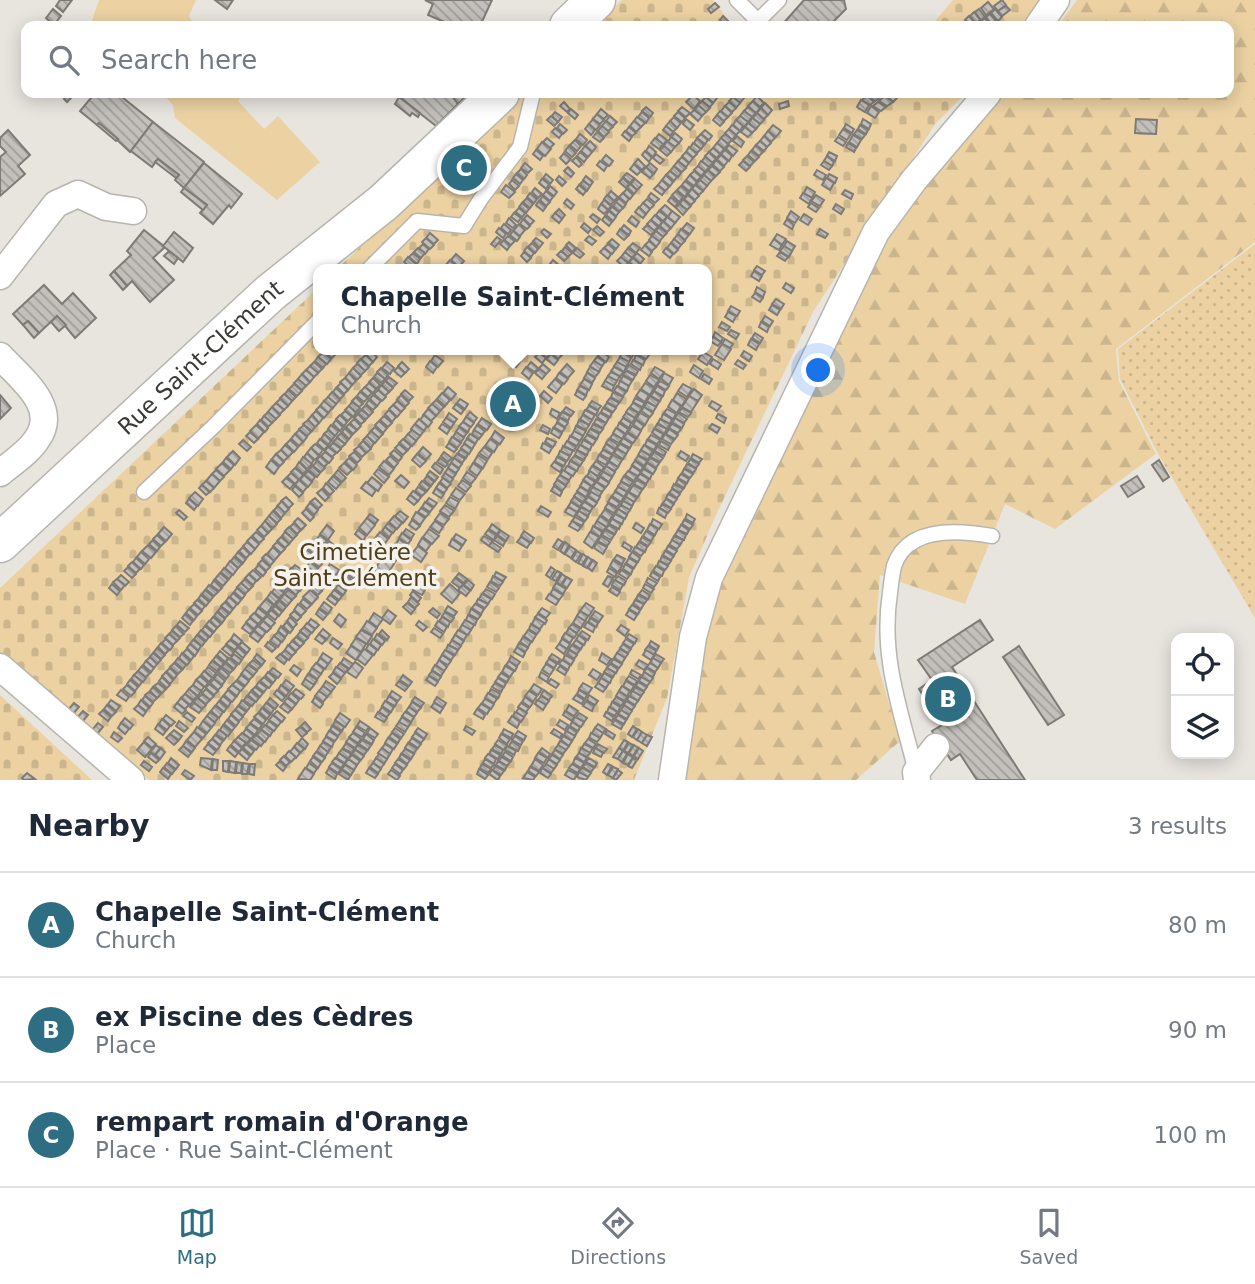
<!DOCTYPE html>
<html lang="en">
<head>
<meta charset="utf-8">
<style>
  :root { --surface:#fff; --page:#f2f2f3; --text:#1f2937; --muted:#747a83; --line:#e0e1e3; --accent:#2e6e82 }
  body { margin:0; font-family:"DejaVu Sans",sans-serif; background:var(--page); color:var(--text) }
  .controls { position:absolute; right:21px; bottom:21px; display:grid; overflow:hidden; border-radius:14px; box-shadow:0 4px 18px #0003 }
  .controls button { width:63px; height:63px; display:grid; place-items:center; padding:0; border:0; border-bottom:2px solid var(--line); background:var(--surface); color:var(--text); font:35px sans-serif }
  .you { position:absolute; left:819px; top:371px; width:24px; height:24px; margin:-18px; border:5px solid #fff; border-radius:50%; background:#1a73e8; box-shadow:0 0 0 10px #1a73e833 }
  .badge { display:grid; place-items:center; width:46px; height:46px; border-radius:50%; background:var(--accent); color:#fff; font-size:23px; font-weight:700 }
  .pin { position:absolute; translate:-50% -50%; border:4px solid #fff; box-shadow:0 2px 7px #0006 }
  .popup { position:absolute; left:313px; top:264px; width:399px; height:91px; box-sizing:border-box; display:grid; place-content:center; border-radius:14px; background:var(--surface); filter:drop-shadow(0 2px 5px #0005); font-size:23px; white-space:nowrap; color:var(--muted) }
  .popup b { font-size:26px; color:var(--text) }
  .popup::after { content:''; position:absolute; left:50%; top:100%; margin-left:-14px; border:14px solid transparent; border-top-color:var(--surface) }
  .list { margin:0; padding:0; list-style:none }
  h2 { display:flex; justify-content:space-between; align-items:center; height:91px; margin:0; padding:0 28px; font-size:30px }
  h2 small { font-size:23px; font-weight:400; color:var(--muted) }
  .list li { display:grid; grid-template-columns:46px 1fr auto; gap:21px; align-items:center; box-sizing:border-box; height:105px; padding:0 28px; border-top:2px solid var(--line) }
  .list b { display:block; font-size:26px; white-space:nowrap }
  .list p { margin:0; font-size:23px; white-space:nowrap; color:var(--muted) }
  .list em { font-size:23px; font-style:normal; color:var(--muted) }
  .icon { flex:none; width:38px; height:38px; fill:none; stroke:currentColor; stroke-width:2; stroke-linecap:round; stroke-linejoin:round }
  .map { position:relative; flex:none; width:1255px; height:780px; overflow:hidden }
  .search { position:absolute; background:var(--surface); box-shadow:0 4px 18px #0003; left:21px; right:21px; top:21px; height:77px; display:flex; align-items:center; gap:18px; box-sizing:border-box; padding:0 24px; border-radius:14px; color:var(--muted); font-size:26px }
  .sheet { height:406px; background:var(--surface) }
  nav { display:flex; justify-content:space-around; align-items:center; box-sizing:border-box; height:98px; border-top:2px solid var(--line); background:var(--surface); font-size:19px; color:var(--muted) }
  nav a { display:grid; justify-items:center; gap:4px }
  nav .on { color:var(--accent) }
  .map>svg:first-child { display:block }
</style>
</head>
<body>
<div class="map">
<svg width="1255" height="780" viewBox="0 0 1255 780">
  <defs>
    <pattern id="forest-firs" width="22" height="20" patternUnits="userSpaceOnUse" patternTransform="scale(1.75)"><rect width="22" height="20" fill="#ecd2a3"/><path d="M5 1l3.5 6h-7zM16 11l3.5 6h-7z" fill="#cbb58d"/></pattern>
    <pattern id="cemetery-stones" width="16" height="16" patternUnits="userSpaceOnUse" patternTransform="scale(1.75)"><rect width="16" height="16" fill="#ecd2a3"/><path d="M2 7V4a2 2 0 0 1 4 0v3zM10 15v-3a2 2 0 0 1 4 0v3z" fill="#cbb58d"/></pattern>
    <pattern id="park-dots" width="8" height="8" patternUnits="userSpaceOnUse" patternTransform="scale(1.75)"><rect width="8" height="8" fill="#ecd2a3"/><path d="M2 2h.1M6 6h.1" fill="none" stroke="#cbb58d" stroke-width="1.8" stroke-linecap="round"/></pattern>
    <pattern id="building-back-hatch" width="6" height="6" patternUnits="userSpaceOnUse" patternTransform="scale(1.75)"><rect width="6" height="6" fill="#c3c0bb"/><path d="M-1 5l2 2M0 0l6 6M5-1l2 2" fill="none" stroke="#9f9d99"/></pattern>
  </defs>
  <rect width="100%" height="100%" fill="#e8e5df"/>
  <!-- green -->
  <g fill="#ecd2a3">
    <path d="M99,0H196L189,16L195,26H90Z"/>
    <path d="M162,93H243L238,101L264,129L278,116L320,162L277,200L175,118L173,105Z"/>
  </g>
  <!-- forest -->
  <path fill="url(#forest-firs)" d="M1077,0H1255V242L1116,349L1119,381L1156,454L1055,529L1005,504L965,604L880,575L874,652L900,741L856,780H679L700,637L741,527L885,235L998,93H1229V26H1058Z"/>
  <!-- cemetery -->
  <g fill="url(#cemetery-stones)">
    <path d="M622,0H713L733,26H594Z"/>
    <path d="M953,0H1041L1022,23L1023,26H931Z"/>
    <path d="M524,93H785L790,98L796,93H966L936,123L813,312L716,515L689,578L667,698L634,780H149L0,653V588L319,287V350H707V269H337Z"/>
    <path d="M0,695L92,780H0Z"/>
  </g>
  <!-- park -->
  <path fill="url(#park-dots)" d="M1255,244V618L1158,454L1120,379L1118,349Z"/>
  <!-- building -->
  <g fill="url(#building-back-hatch)" stroke="#7e7b76" stroke-width="2">
    <path d="M60,0H72L63,12L56,6Z"/>
    <path d="M215,0H233L227,9Z"/>
    <path d="M425,0H492L480,26H454L428,15L433,4Z"/>
    <path d="M804,0H844L846,9L829,26H781Z"/>
    <path d="M1002,0L1006,5L998,11L994,6Z"/>
    <path d="M988,2L994,9L986,15L981,8Z"/>
    <path d="M715,3L719,7L711,13L708,9Z"/>
    <path d="M1006,6L1010,10L1002,16L998,11Z"/>
    <path d="M53,9L61,16L54,25L46,18Z"/>
    <path d="M979,9L985,17L981,20L975,12Z"/>
    <path d="M995,9L1002,17L998,21L991,13Z"/>
    <path d="M974,12L980,20L976,24L970,16Z"/>
    <path d="M990,14L997,22L992,25L986,17Z"/>
    <path d="M723,16L730,23L727,26L720,20Z"/>
    <path d="M969,16L976,24L973,26L965,20Z"/>
    <path d="M985,18L992,26H986L981,21Z"/>
    <path d="M69,93H76L67,102L64,99Z"/>
    <path d="M95,93H117L153,122L130,152L99,123L97,125L80,111Z"/>
    <path d="M394,93H450L458,104L436,126Z"/>
    <path d="M450,93H469L458,104Z"/>
    <path d="M710,93L717,98L713,103L706,97Z"/>
    <path d="M737,93L744,98L740,103L733,97Z"/>
    <path d="M871,93H876L881,97L875,101L868,96Z"/>
    <path d="M888,93L897,98L893,102L886,95Z"/>
    <path d="M693,95L700,101L694,109L686,102Z"/>
    <path d="M757,96L764,103L760,107L753,101Z"/>
    <path d="M867,96L874,102L870,105L862,100Z"/>
    <path d="M885,96L893,102L887,106L879,101Z"/>
    <path d="M399,97L420,113L418,117L412,113L410,116L395,104Z"/>
    <path d="M706,97L713,103L710,107L702,101Z"/>
    <path d="M733,97L740,103L736,108L729,101Z"/>
    <path d="M861,100L869,105L865,112L857,107Z"/>
    <path d="M702,101L710,108L706,112L698,105Z"/>
    <path d="M753,101L760,108L756,113L748,106Z"/>
    <path d="M788,101L789,106L780,109L779,104Z"/>
    <path d="M564,102L570,109L567,112L560,106Z"/>
    <path d="M729,102L736,108L732,112L725,106Z"/>
    <path d="M878,102L886,107L881,111L873,106Z"/>
    <path d="M765,103L772,110L768,115L761,108Z"/>
    <path d="M698,105L706,112L702,116L695,110Z"/>
    <path d="M725,106L732,113L728,117L721,111Z"/>
    <path d="M871,106L879,112L875,118L867,113Z"/>
    <path d="M646,107L653,113L650,117L642,111Z"/>
    <path d="M682,107L690,113L686,117L678,111Z"/>
    <path d="M748,107L756,113L752,117L744,111Z"/>
    <path d="M761,108L768,115L764,119L757,113Z"/>
    <path d="M571,109L578,115L575,119L568,113Z"/>
    <path d="M601,109L608,115L604,119L597,114Z"/>
    <path d="M694,110L702,116L698,121L690,114Z"/>
    <path d="M720,111L728,117L724,121L717,115Z"/>
    <path d="M744,111L752,117L748,122L740,116Z"/>
    <path d="M555,112L562,117L558,122L552,116Z"/>
    <path d="M642,112L649,118L646,123L638,117Z"/>
    <path d="M678,112L685,118L682,122L674,116Z"/>
    <path d="M757,113L764,120L760,124L753,118Z"/>
    <path d="M597,114L604,120L600,124L593,119Z"/>
    <path d="M717,115L724,122L720,126L713,120Z"/>
    <path d="M551,116L558,122L554,126L547,120Z"/>
    <path d="M610,116L617,122L613,126L606,121Z"/>
    <path d="M740,116L748,122L744,127L736,120Z"/>
    <path d="M637,117L645,123L641,127L634,121Z"/>
    <path d="M674,117L681,123L677,128L670,121Z"/>
    <path d="M752,118L760,124L756,129L749,123Z"/>
    <path d="M593,119L600,125L596,130L589,124Z"/>
    <path d="M686,119L694,125L690,130L683,124Z"/>
    <path d="M863,119L871,124L869,129L861,124Z"/>
    <path d="M1136,119L1157,120L1156,134L1135,133Z"/>
    <path d="M736,120L743,126L740,131L733,125Z"/>
    <path d="M606,121L613,127L608,131L602,126Z"/>
    <path d="M634,121L641,127L636,132L630,126Z"/>
    <path d="M670,121L677,128L673,132L666,126Z"/>
    <path d="M153,122L204,162L184,188L175,180L179,175L158,159L152,167L131,151Z"/>
    <path d="M99,123L118,139L116,141L97,125Z"/>
    <path d="M748,123L756,129L752,133L745,127Z"/>
    <path d="M560,124L567,130L563,134L557,128Z"/>
    <path d="M589,124L595,130L591,135L585,129Z"/>
    <path d="M846,124L854,129L852,133L844,128Z"/>
    <path d="M732,125L740,131L736,135L729,129Z"/>
    <path d="M773,125L781,131L776,137L768,131Z"/>
    <path d="M860,125L868,130L866,134L858,129Z"/>
    <path d="M602,126L609,132L604,137L598,131Z"/>
    <path d="M666,126L673,132L670,136L663,130Z"/>
    <path d="M629,127L636,133L632,136L626,131Z"/>
    <path d="M745,127L752,133L748,137L741,132Z"/>
    <path d="M555,128L562,134L559,138L552,132Z"/>
    <path d="M729,129L736,135L732,140L725,133Z"/>
    <path d="M843,129L851,134L847,140L839,135Z"/>
    <path d="M8,130L30,155L18,166L25,174L0,196V157L6,152L0,146V138Z"/>
    <path d="M705,130L712,136L709,140L701,134Z"/>
    <path d="M857,130L865,135L862,139L854,134Z"/>
    <path d="M625,131L632,137L629,141L622,135Z"/>
    <path d="M768,131L775,138L771,142L764,136Z"/>
    <path d="M597,132L604,138L600,142L593,137Z"/>
    <path d="M675,133L682,139L679,143L671,137Z"/>
    <path d="M580,134L587,140L583,145L576,139Z"/>
    <path d="M659,134L667,140L663,145L656,138Z"/>
    <path d="M701,134L708,140L705,144L697,138Z"/>
    <path d="M725,134L732,140L728,144L721,138Z"/>
    <path d="M853,135L861,140L857,147L849,142Z"/>
    <path d="M737,136L744,142L741,147L733,141Z"/>
    <path d="M764,136L771,143L767,147L760,141Z"/>
    <path d="M671,137L679,143L675,147L668,142Z"/>
    <path d="M838,137L846,142L843,146L835,141Z"/>
    <path d="M547,138L554,144L550,148L543,142Z"/>
    <path d="M655,138L663,144L659,149L651,143Z"/>
    <path d="M697,138L704,145L701,149L694,143Z"/>
    <path d="M721,138L728,144L724,149L717,143Z"/>
    <path d="M575,140L581,146L577,151L570,145Z"/>
    <path d="M590,141L596,147L592,152L585,146Z"/>
    <path d="M667,141L675,147L671,152L664,146Z"/>
    <path d="M760,141L767,147L764,151L756,145Z"/>
    <path d="M542,142L551,149L545,156L537,149Z"/>
    <path d="M693,143L701,149L697,153L690,148Z"/>
    <path d="M717,143L724,149L720,154L713,148Z"/>
    <path d="M848,143L856,148L854,152L846,147Z"/>
    <path d="M729,145L737,151L733,156L726,149Z"/>
    <path d="M756,145L763,152L759,156L752,150Z"/>
    <path d="M569,146L576,153L572,157L565,151Z"/>
    <path d="M585,146L592,152L588,157L581,151Z"/>
    <path d="M649,146L656,152L653,157L646,151Z"/>
    <path d="M664,146L671,152L667,156L660,150Z"/>
    <path d="M689,147L697,154L693,158L686,152Z"/>
    <path d="M713,148L720,154L717,158L709,152Z"/>
    <path d="M536,150L543,156L540,160L533,154Z"/>
    <path d="M725,150L732,156L729,161L721,154Z"/>
    <path d="M645,151L652,157L649,162L642,155Z"/>
    <path d="M751,151L759,157L755,161L748,155Z"/>
    <path d="M580,152L587,158L584,162L577,156Z"/>
    <path d="M686,152L693,158L689,163L682,156Z"/>
    <path d="M709,152L716,159L712,163L705,156Z"/>
    <path d="M829,152L837,156L835,161L827,156Z"/>
    <path d="M564,153L571,159L566,164L560,158Z"/>
    <path d="M656,154L664,160L660,164L653,158Z"/>
    <path d="M606,155L613,161L609,166L602,160Z"/>
    <path d="M721,155L728,161L724,166L717,159Z"/>
    <path d="M747,156L754,162L750,166L743,160Z"/>
    <path d="M827,156L834,162L832,166L824,161Z"/>
    <path d="M576,157L582,164L579,167L572,161Z"/>
    <path d="M682,157L689,163L686,167L678,161Z"/>
    <path d="M705,157L713,163L709,167L702,161Z"/>
    <path d="M158,159L179,175L176,178L155,162Z"/>
    <path d="M638,159L645,166L642,170L634,164Z"/>
    <path d="M716,160L724,167L720,171L713,165Z"/>
    <path d="M600,161L607,166L604,171L597,165Z"/>
    <path d="M678,161L686,168L682,172L674,166Z"/>
    <path d="M701,161L709,167L705,172L698,166Z"/>
    <path d="M743,161L750,167L746,171L739,165Z"/>
    <path d="M824,161L832,166L829,170L821,165Z"/>
    <path d="M204,163L242,194L231,208L229,205L213,224L200,213L207,205L184,188Z"/>
    <path d="M525,163L532,169L528,173L521,168Z"/>
    <path d="M650,163L657,169L654,174L646,167Z"/>
    <path d="M634,164L641,171L637,175L630,169Z"/>
    <path d="M674,166L681,173L678,177L670,171Z"/>
    <path d="M698,166L705,172L701,176L694,170Z"/>
    <path d="M712,166L720,172L716,176L708,170Z"/>
    <path d="M568,167L574,173L571,177L564,171Z"/>
    <path d="M646,167L653,174L650,178L642,172Z"/>
    <path d="M521,169L527,175L524,179L517,173Z"/>
    <path d="M708,170L715,177L711,181L704,175Z"/>
    <path d="M817,170L826,175L823,180L814,175Z"/>
    <path d="M670,171L677,177L674,181L666,175Z"/>
    <path d="M694,171L701,177L697,181L690,175Z"/>
    <path d="M627,173L634,178L630,183L623,177Z"/>
    <path d="M516,174L523,180L520,184L513,178Z"/>
    <path d="M546,174L553,180L550,184L543,178Z"/>
    <path d="M829,174L837,178L835,183L827,178Z"/>
    <path d="M666,175L673,182L670,186L662,180Z"/>
    <path d="M690,175L697,182L694,186L686,180Z"/>
    <path d="M704,175L711,181L707,186L700,180Z"/>
    <path d="M559,176L566,182L562,186L556,180Z"/>
    <path d="M586,176L593,182L590,186L583,180Z"/>
    <path d="M623,178L629,184L626,188L619,182Z"/>
    <path d="M826,178L834,183L830,190L822,185Z"/>
    <path d="M542,179L549,184L546,189L539,183Z"/>
    <path d="M635,179L642,185L637,190L631,184Z"/>
    <path d="M512,180L519,186L515,190L509,184Z"/>
    <path d="M662,180L669,187L665,191L658,185Z"/>
    <path d="M700,180L707,186L703,191L696,184Z"/>
    <path d="M583,181L590,186L587,191L580,184Z"/>
    <path d="M685,181L693,187L689,191L682,185Z"/>
    <path d="M630,184L637,190L634,194L627,188Z"/>
    <path d="M506,185L515,192L509,198L501,192Z"/>
    <path d="M579,185L586,191L583,195L576,189Z"/>
    <path d="M658,185L665,191L662,195L654,189Z"/>
    <path d="M695,185L703,191L699,195L692,189Z"/>
    <path d="M550,186L557,192L554,196L547,191Z"/>
    <path d="M681,186L688,192L685,197L677,190Z"/>
    <path d="M807,187L815,192L812,198L804,193Z"/>
    <path d="M184,188L207,205L203,210L181,192Z"/>
    <path d="M535,188L542,194L538,198L532,192Z"/>
    <path d="M627,189L633,195L630,199L623,193Z"/>
    <path d="M692,189L699,196L695,200L688,194Z"/>
    <path d="M845,190L853,194L851,199L842,194Z"/>
    <path d="M546,191L553,197L550,201L543,195Z"/>
    <path d="M611,191L618,197L614,201L608,195Z"/>
    <path d="M676,191L683,197L679,202L672,195Z"/>
    <path d="M530,193L537,199L534,203L527,197Z"/>
    <path d="M623,193L629,199L626,203L619,197Z"/>
    <path d="M651,193L659,199L655,203L648,197Z"/>
    <path d="M803,193L812,198L809,204L800,198Z"/>
    <path d="M607,195L614,201L611,205L604,199Z"/>
    <path d="M688,195L695,201L691,205L684,199Z"/>
    <path d="M816,195L824,200L820,206L811,201Z"/>
    <path d="M543,196L550,202L546,206L540,200Z"/>
    <path d="M671,197L678,203L675,207L668,201Z"/>
    <path d="M527,198L533,204L530,208L523,202Z"/>
    <path d="M619,198L626,204L623,208L616,202Z"/>
    <path d="M567,199L574,205L571,209L564,203Z"/>
    <path d="M647,199L654,205L650,209L643,203Z"/>
    <path d="M683,199L691,206L687,210L680,204Z"/>
    <path d="M604,200L611,206L608,210L601,204Z"/>
    <path d="M539,201L546,207L543,211L536,205Z"/>
    <path d="M616,202L623,208L619,212L613,206Z"/>
    <path d="M522,203L529,209L526,213L519,207Z"/>
    <path d="M643,203L650,209L646,214L639,208Z"/>
    <path d="M811,203L819,208L816,212L808,207Z"/>
    <path d="M601,204L608,210L604,214L598,209Z"/>
    <path d="M679,204L687,210L683,215L676,208Z"/>
    <path d="M836,204L844,209L841,214L833,209Z"/>
    <path d="M665,205L672,211L668,217L660,210Z"/>
    <path d="M612,207L619,212L616,216L609,210Z"/>
    <path d="M639,207L646,214L643,218L635,212Z"/>
    <path d="M519,208L525,213L522,217L515,212Z"/>
    <path d="M559,209L565,215L562,219L555,213Z"/>
    <path d="M609,211L616,217L613,221L606,215Z"/>
    <path d="M659,211L667,217L663,221L656,215Z"/>
    <path d="M672,211L680,217L675,223L668,217Z"/>
    <path d="M791,211L799,217L795,223L787,218Z"/>
    <path d="M514,213L521,218L518,222L511,217Z"/>
    <path d="M555,213L562,219L559,223L552,217Z"/>
    <path d="M593,214L600,219L597,223L590,217Z"/>
    <path d="M804,214L812,219L808,225L800,220Z"/>
    <path d="M527,215L534,221L530,225L524,219Z"/>
    <path d="M655,215L662,222L659,226L651,220Z"/>
    <path d="M605,216L612,222L609,226L602,220Z"/>
    <path d="M632,216L639,222L636,227L628,221Z"/>
    <path d="M667,217L675,223L671,228L664,222Z"/>
    <path d="M509,218L516,225L513,228L506,223Z"/>
    <path d="M523,219L530,226L527,229L520,224Z"/>
    <path d="M787,219L794,225L792,229L784,224Z"/>
    <path d="M651,220L658,227L654,231L647,224Z"/>
    <path d="M663,221L671,228L667,232L660,226Z"/>
    <path d="M584,223L591,229L588,233L581,227Z"/>
    <path d="M687,223L694,228L690,234L682,229Z"/>
    <path d="M504,224L511,230L508,234L501,228Z"/>
    <path d="M519,224L525,230L520,236L513,231Z"/>
    <path d="M624,225L631,231L629,235L621,229Z"/>
    <path d="M647,225L655,231L651,235L643,229Z"/>
    <path d="M597,226L604,232L600,236L593,230Z"/>
    <path d="M659,227L667,233L663,237L656,231Z"/>
    <path d="M499,228L506,234L503,238L496,232Z"/>
    <path d="M544,229L551,234L547,238L541,232Z"/>
    <path d="M620,229L628,236L624,240L617,234Z"/>
    <path d="M681,229L689,235L685,240L678,234Z"/>
    <path d="M820,229L828,234L825,238L817,234Z"/>
    <path d="M144,230L165,247L153,258L174,280L150,302L132,281L127,286L114,271L131,255L127,251Z"/>
    <path d="M513,231L520,237L517,241L510,235Z"/>
    <path d="M656,231L663,237L659,242L652,236Z"/>
    <path d="M174,232L193,248L183,262L163,246Z"/>
    <path d="M430,233L438,240L434,244L426,238Z"/>
    <path d="M678,234L685,241L681,245L674,239Z"/>
    <path d="M777,234L786,239L782,245L774,239Z"/>
    <path d="M508,236L515,241L511,245L504,240Z"/>
    <path d="M589,236L596,241L592,245L585,240Z"/>
    <path d="M652,236L660,242L656,247L649,240Z"/>
    <path d="M497,237L501,240L495,247L491,244Z"/>
    <path d="M426,238L434,245L430,249L422,242Z"/>
    <path d="M536,238L543,243L539,248L533,241Z"/>
    <path d="M612,239L619,245L616,249L608,243Z"/>
    <path d="M674,239L681,245L678,249L671,243Z"/>
    <path d="M774,239L782,245L779,250L770,245Z"/>
    <path d="M504,240L510,246L507,250L500,244Z"/>
    <path d="M649,241L656,247L652,251L645,245Z"/>
    <path d="M787,241L795,246L792,251L784,246Z"/>
    <path d="M569,242L576,248L572,252L566,245Z"/>
    <path d="M532,243L538,249L535,253L528,247Z"/>
    <path d="M633,243L640,248L636,253L629,247Z"/>
    <path d="M671,243L678,250L674,254L667,248Z"/>
    <path d="M423,244L429,249L425,254L419,248Z"/>
    <path d="M608,244L615,250L612,254L604,248Z"/>
    <path d="M645,245L652,252L649,256L641,250Z"/>
    <path d="M784,246L792,251L789,257L780,251Z"/>
    <path d="M527,247L534,253L531,257L524,251Z"/>
    <path d="M565,247L572,253L568,257L562,251Z"/>
    <path d="M418,248L425,253L421,258L414,252Z"/>
    <path d="M577,248L584,254L580,258L573,253Z"/>
    <path d="M604,248L611,254L608,259L600,252Z"/>
    <path d="M628,248L636,254L632,258L625,252Z"/>
    <path d="M666,248L673,254L670,258L663,252Z"/>
    <path d="M169,251L178,258L174,264L164,256Z"/>
    <path d="M561,251L568,257L564,261L557,255Z"/>
    <path d="M524,252L531,258L527,262L521,256Z"/>
    <path d="M625,252L632,258L628,263L621,257Z"/>
    <path d="M780,252L788,257L785,261L777,256Z"/>
    <path d="M413,253L420,259L417,264L409,257Z"/>
    <path d="M637,253L644,259L640,264L633,257Z"/>
    <path d="M456,254L464,261L459,267L451,260Z"/>
    <path d="M408,257L416,264L412,269L404,262Z"/>
    <path d="M621,257L628,263L624,267L617,261Z"/>
    <path d="M633,258L640,264L636,268L629,262Z"/>
    <path d="M450,260L458,267L456,269H448L445,266Z"/>
    <path d="M553,260L560,266L557,269L550,264Z"/>
    <path d="M757,266L765,271L762,275L754,270Z"/>
    <path d="M114,271L127,286L123,290L110,275Z"/>
    <path d="M754,271L762,276L759,281L751,276Z"/>
    <path d="M786,283L794,288L791,293L783,288Z"/>
    <path d="M44,285L62,304L73,293L96,318L75,338L57,316L39,333L28,321L23,325L13,314Z"/>
    <path d="M757,287L765,292L763,297L755,292Z"/>
    <path d="M755,293L763,298L760,302L752,297Z"/>
    <path d="M776,299L784,304L781,309L772,304Z"/>
    <path d="M772,305L780,310L777,315L769,310Z"/>
    <path d="M731,306L740,311L737,316L728,311Z"/>
    <path d="M728,312L736,316L733,322L725,317Z"/>
    <path d="M57,316L66,325L59,331L51,322Z"/>
    <path d="M765,316L773,321L770,326L762,321Z"/>
    <path d="M28,321L39,333L34,338L23,325Z"/>
    <path d="M722,322L730,327L727,331L719,327Z"/>
    <path d="M761,322L769,327L767,332L759,327Z"/>
    <path d="M731,330L739,334L736,339L728,334Z"/>
    <path d="M715,332L723,338L721,342L713,337Z"/>
    <path d="M755,333L763,338L760,343L752,338Z"/>
    <path d="M713,337L721,342L718,346L710,341Z"/>
    <path d="M725,339L733,344L730,348L722,344Z"/>
    <path d="M751,339L759,344L756,350L748,345Z"/>
    <path d="M722,344L731,349L724,360L715,355Z"/>
    <path d="M325,350H330L335,355L332,358L324,352Z"/>
    <path d="M370,350L377,357L373,362L366,355Z"/>
    <path d="M542,350H547L551,353L546,358L540,352Z"/>
    <path d="M555,350L563,354L558,359L551,354Z"/>
    <path d="M624,350H631L635,352L632,357L623,352Z"/>
    <path d="M640,350L649,355L646,359L637,354Z"/>
    <path d="M601,351L609,357L606,362L598,356Z"/>
    <path d="M744,351L752,356L749,361L741,356Z"/>
    <path d="M323,352L331,359L327,364L318,357Z"/>
    <path d="M622,352L631,358L629,362L620,357Z"/>
    <path d="M703,352L712,357L707,365L698,359Z"/>
    <path d="M539,353L546,358L542,363L535,357Z"/>
    <path d="M551,354L558,360L554,365L546,359Z"/>
    <path d="M366,355L373,362L369,366L361,359Z"/>
    <path d="M435,355L443,361L438,367L431,361Z"/>
    <path d="M636,355L645,360L643,365L634,360Z"/>
    <path d="M513,356L520,362L516,367L509,361Z"/>
    <path d="M318,357L326,364L323,368L315,361Z"/>
    <path d="M597,357L605,362L602,366L594,361Z"/>
    <path d="M620,357L629,362L626,367L617,362Z"/>
    <path d="M361,359L369,367L365,371L357,363Z"/>
    <path d="M713,359L721,364L718,369L710,364Z"/>
    <path d="M633,360L642,365L640,370L631,364Z"/>
    <path d="M738,360L746,365L743,369L735,364Z"/>
    <path d="M430,361L437,367L433,373L426,367Z"/>
    <path d="M594,361L602,366L599,372L590,366Z"/>
    <path d="M314,362L322,369L318,373L310,366Z"/>
    <path d="M387,362L394,368L390,374L382,368Z"/>
    <path d="M402,362L409,369L405,373L398,366Z"/>
    <path d="M531,362L538,368L535,372L527,367Z"/>
    <path d="M617,362L626,367L624,372L614,366Z"/>
    <path d="M357,364L365,371L361,375L353,368Z"/>
    <path d="M543,364L550,370L546,374L539,368Z"/>
    <path d="M567,364L574,371L568,378L560,372Z"/>
    <path d="M629,365L638,371L636,375L626,370Z"/>
    <path d="M694,365L703,371L699,378L690,372Z"/>
    <path d="M310,366L318,373L314,377L306,370Z"/>
    <path d="M398,367L405,373L401,377L394,371Z"/>
    <path d="M526,367L533,373L529,379L522,373Z"/>
    <path d="M590,367L599,372L595,377L587,372Z"/>
    <path d="M614,367L623,372L620,377L611,371Z"/>
    <path d="M655,367L664,372L659,379L651,373Z"/>
    <path d="M353,368L361,376L357,380L349,373Z"/>
    <path d="M381,368L388,375L385,379L377,372Z"/>
    <path d="M539,369L546,374L542,379L535,373Z"/>
    <path d="M306,370L314,377L310,382L302,374Z"/>
    <path d="M626,371L635,376L633,380L623,375Z"/>
    <path d="M611,372L620,376L617,381L608,376Z"/>
    <path d="M349,373L356,381L352,385L345,378Z"/>
    <path d="M377,373L385,379L381,383L374,377Z"/>
    <path d="M559,373L568,379L564,384L556,378Z"/>
    <path d="M587,373L595,378L592,383L584,378Z"/>
    <path d="M664,373L673,378L669,385L661,379Z"/>
    <path d="M302,374L310,382L306,386L298,379Z"/>
    <path d="M704,374L712,379L709,384L701,379Z"/>
    <path d="M650,375L659,380L654,387L646,381Z"/>
    <path d="M608,376L617,381L614,386L605,381Z"/>
    <path d="M623,376L632,381L629,386L620,381Z"/>
    <path d="M389,377L397,383L393,387L386,381Z"/>
    <path d="M345,378L352,385L348,390L340,382Z"/>
    <path d="M373,378L380,385L376,389L369,382Z"/>
    <path d="M298,379L306,386L302,390L294,383Z"/>
    <path d="M555,379L562,385L556,393L548,387Z"/>
    <path d="M584,379L592,384L589,390L580,385Z"/>
    <path d="M385,381L393,388L389,392L382,385Z"/>
    <path d="M605,381L614,386L612,391L602,386Z"/>
    <path d="M620,381L629,386L627,391L618,386Z"/>
    <path d="M660,381L669,386L666,390L657,385Z"/>
    <path d="M341,383L348,390L344,394L337,387Z"/>
    <path d="M369,383L376,389L373,393L365,387Z"/>
    <path d="M509,383L535,406L517,426L491,402Z"/>
    <path d="M645,383L654,388L650,395L641,389Z"/>
    <path d="M294,384L302,391L297,396L289,389Z"/>
    <path d="M683,384L692,389L687,397L678,391Z"/>
    <path d="M381,385L389,392L385,396L378,390Z"/>
    <path d="M580,386L588,390L586,395L577,390Z"/>
    <path d="M617,386L626,392L623,396L614,391Z"/>
    <path d="M657,386L665,391L663,396L654,391Z"/>
    <path d="M365,387L372,393L368,397L361,391Z"/>
    <path d="M448,387L456,394L451,400L443,393Z"/>
    <path d="M336,388L344,395L340,399L333,392Z"/>
    <path d="M694,389L702,395L698,401L689,396Z"/>
    <path d="M288,390L296,397L292,401L285,394Z"/>
    <path d="M378,390L386,397L382,401L374,394Z"/>
    <path d="M405,390L413,397L409,401L401,394Z"/>
    <path d="M640,390L649,395L645,402L636,396Z"/>
    <path d="M544,391L552,398L548,403L540,396Z"/>
    <path d="M577,391L586,396L583,400L575,395Z"/>
    <path d="M654,391L662,397L660,401L651,396Z"/>
    <path d="M332,392L340,400L336,404L328,397Z"/>
    <path d="M360,392L368,398L364,402L357,396Z"/>
    <path d="M613,392L623,397L620,402L611,397Z"/>
    <path d="M442,393L450,400L445,406L437,399Z"/>
    <path d="M677,393L686,399L682,406L673,400Z"/>
    <path d="M284,394L292,401L288,406L280,398Z"/>
    <path d="M0,395L11,408L0,419Z"/>
    <path d="M373,395L381,401L377,406L370,399Z"/>
    <path d="M401,395L409,403L405,407L397,400Z"/>
    <path d="M650,396L659,402L656,407L647,401Z"/>
    <path d="M689,396L698,401L691,412L682,407Z"/>
    <path d="M328,397L336,404L332,409L324,401Z"/>
    <path d="M356,397L363,404L359,407L352,401Z"/>
    <path d="M610,398L619,403L616,407L607,402Z"/>
    <path d="M635,398L645,403L642,407L633,402Z"/>
    <path d="M280,399L288,406L284,410L276,403Z"/>
    <path d="M460,399L468,404L465,409L457,403Z"/>
    <path d="M369,400L377,406L373,410L366,404Z"/>
    <path d="M436,400L444,407L440,411L432,404Z"/>
    <path d="M672,400L681,406L677,413L668,407Z"/>
    <path d="M324,401L332,408L328,413L320,406Z"/>
    <path d="M397,401L405,408L401,412L393,405Z"/>
    <path d="M592,401L601,406L598,410L589,405Z"/>
    <path d="M712,401L721,406L717,411L709,406Z"/>
    <path d="M352,402L360,408L356,412L349,406Z"/>
    <path d="M647,402L656,407L653,412L644,407Z"/>
    <path d="M276,403L284,410L280,414L272,407Z"/>
    <path d="M607,403L616,408L613,412L604,407Z"/>
    <path d="M633,403L642,408L639,413L630,407Z"/>
    <path d="M432,404L440,411L436,416L428,408Z"/>
    <path d="M456,404L464,410L461,414L453,408Z"/>
    <path d="M366,405L373,412L369,416L362,409Z"/>
    <path d="M393,405L401,412L397,417L389,409Z"/>
    <path d="M320,406L328,413L324,418L316,410Z"/>
    <path d="M349,406L356,413L353,417L345,410Z"/>
    <path d="M589,406L598,411L596,415L586,410Z"/>
    <path d="M272,407L280,415L276,419L268,412Z"/>
    <path d="M566,407L574,412L571,416L563,411Z"/>
    <path d="M644,407L653,413L650,417L641,411Z"/>
    <path d="M603,408L612,413L610,417L601,412Z"/>
    <path d="M629,408L638,413L635,418L626,412Z"/>
    <path d="M682,408L691,413L688,417L679,412Z"/>
    <path d="M428,409L436,416L431,421L423,415Z"/>
    <path d="M552,409L560,413L557,419L550,414Z"/>
    <path d="M667,409L676,414L673,419L664,413Z"/>
    <path d="M361,410L369,416L365,420L358,413Z"/>
    <path d="M389,410L396,417L392,422L385,414Z"/>
    <path d="M585,410L595,415L592,420L583,414Z"/>
    <path d="M316,411L323,418L319,423L312,415Z"/>
    <path d="M345,411L352,417L348,421L341,415Z"/>
    <path d="M268,412L276,419L272,423L264,416Z"/>
    <path d="M470,412L477,418L474,422L466,417Z"/>
    <path d="M562,412L570,416L568,421L559,417Z"/>
    <path d="M449,413L457,419L454,423L446,418Z"/>
    <path d="M600,413L609,418L606,423L597,417Z"/>
    <path d="M626,413L635,418L632,423L623,417Z"/>
    <path d="M640,413L649,418L645,425L636,419Z"/>
    <path d="M678,413L687,419L684,423L675,418Z"/>
    <path d="M358,414L365,421L361,424L354,418Z"/>
    <path d="M663,414L672,419L670,424L661,419Z"/>
    <path d="M718,414L726,418L724,423L716,418Z"/>
    <path d="M312,415L319,423L315,427L308,420Z"/>
    <path d="M340,415L347,422L344,426L336,419Z"/>
    <path d="M424,415L432,422L428,427L420,420Z"/>
    <path d="M583,415L592,420L589,425L580,419Z"/>
    <path d="M264,416L272,423L268,427L261,420Z"/>
    <path d="M384,416L392,423L388,427L380,420Z"/>
    <path d="M466,417L474,423L471,427L463,422Z"/>
    <path d="M446,418L454,423L451,428L443,422Z"/>
    <path d="M482,418L491,424L487,430L478,424Z"/>
    <path d="M560,418L568,423L565,427L557,422Z"/>
    <path d="M623,418L631,423L629,428L620,422Z"/>
    <path d="M675,418L684,424L682,428L672,423Z"/>
    <path d="M354,419L361,426L357,430L350,423Z"/>
    <path d="M419,419L427,426L424,431L415,424Z"/>
    <path d="M596,419L606,423L603,428L594,423Z"/>
    <path d="M660,419L670,424L667,429L658,423Z"/>
    <path d="M260,420L268,428L265,432L257,424Z"/>
    <path d="M308,420L315,427L312,431L303,424Z"/>
    <path d="M336,420L343,427L340,431L333,424Z"/>
    <path d="M579,420L589,425L586,430L577,425Z"/>
    <path d="M636,420L644,426L641,430L633,425Z"/>
    <path d="M379,421L387,428L383,433L375,425Z"/>
    <path d="M463,422L470,427L468,432L459,426Z"/>
    <path d="M557,423L565,428L562,432L554,427Z"/>
    <path d="M619,423L628,429L626,434L617,428Z"/>
    <path d="M349,424L357,430L353,434L346,427Z"/>
    <path d="M415,424L424,431L420,436L411,429Z"/>
    <path d="M442,424L450,429L447,434L439,428Z"/>
    <path d="M593,424L603,429L600,433L591,428Z"/>
    <path d="M657,424L667,429L664,434L655,428Z"/>
    <path d="M672,424L681,429L678,433L669,428Z"/>
    <path d="M712,424L720,428L717,433L709,428Z"/>
    <path d="M256,425L264,432L258,439L250,431Z"/>
    <path d="M304,425L311,432L307,436L299,429Z"/>
    <path d="M331,425L339,431L335,436L328,429Z"/>
    <path d="M477,425L485,431L482,435L474,430Z"/>
    <path d="M543,425L550,429L548,434L540,430Z"/>
    <path d="M576,426L586,431L583,436L574,431Z"/>
    <path d="M632,426L641,431L637,438L628,432Z"/>
    <path d="M375,427L383,434L379,438L371,431Z"/>
    <path d="M459,427L467,433L464,437L456,432Z"/>
    <path d="M345,428L352,435L349,439L342,432Z"/>
    <path d="M553,428L562,433L559,438L551,433Z"/>
    <path d="M616,428L625,434L622,439L613,433Z"/>
    <path d="M590,429L599,434L597,439L587,434Z"/>
    <path d="M654,429L663,434L661,439L652,433Z"/>
    <path d="M669,429L678,435L675,439L666,434Z"/>
    <path d="M299,430L307,437L303,442L295,434Z"/>
    <path d="M328,430L335,436L332,440L324,434Z"/>
    <path d="M412,430L420,436L416,441L408,434Z"/>
    <path d="M474,430L482,435L479,439L472,434Z"/>
    <path d="M371,431L379,438L375,443L367,436Z"/>
    <path d="M495,431L504,438L500,444L491,438Z"/>
    <path d="M574,431L583,436L580,441L571,436Z"/>
    <path d="M250,432L258,439L254,443L246,436Z"/>
    <path d="M456,432L464,438L461,442L453,437Z"/>
    <path d="M341,433L348,440L345,444L337,437Z"/>
    <path d="M627,433L636,439L633,443L624,438Z"/>
    <path d="M295,434L303,442L299,446L291,439Z"/>
    <path d="M324,434L331,441L328,445L321,439Z"/>
    <path d="M408,434L416,441L412,446L404,439Z"/>
    <path d="M470,434L478,439L475,444L467,438Z"/>
    <path d="M613,434L622,439L619,443L610,438Z"/>
    <path d="M665,434L674,440L671,444L662,439Z"/>
    <path d="M587,435L596,440L593,445L584,439Z"/>
    <path d="M651,435L660,440L657,444L648,439Z"/>
    <path d="M367,436L374,443L371,448L363,440Z"/>
    <path d="M570,436L580,441L577,446L568,441Z"/>
    <path d="M452,437L461,443L457,448L449,442Z"/>
    <path d="M337,438L345,444L341,448L333,442Z"/>
    <path d="M547,438L556,442L553,447L545,442Z"/>
    <path d="M623,438L632,444L630,448L620,443Z"/>
    <path d="M320,439L328,446L324,450L317,443Z"/>
    <path d="M403,439L411,446L408,450L399,443Z"/>
    <path d="M467,439L475,444L472,449L464,443Z"/>
    <path d="M490,439L498,445L494,452L485,446Z"/>
    <path d="M609,439L618,445L615,449L606,443Z"/>
    <path d="M243,440L251,447L247,451L239,444Z"/>
    <path d="M290,440L298,447L294,452L286,444Z"/>
    <path d="M583,440L592,445L590,450L581,445Z"/>
    <path d="M647,440L657,445L654,450L645,445Z"/>
    <path d="M363,441L371,449L366,453L359,445Z"/>
    <path d="M567,441L576,447L574,451L564,446Z"/>
    <path d="M661,441L670,446L668,450L659,445Z"/>
    <path d="M333,443L341,449L337,453L329,447Z"/>
    <path d="M449,443L457,449L454,452L446,447Z"/>
    <path d="M543,443L552,448L549,453L541,448Z"/>
    <path d="M315,444L323,450L319,455L311,448Z"/>
    <path d="M399,444L407,451L403,455L395,448Z"/>
    <path d="M464,444L472,449L469,454L461,448Z"/>
    <path d="M606,444L615,450L612,454L603,449Z"/>
    <path d="M620,444L629,449L626,454L617,448Z"/>
    <path d="M285,445L293,452L288,457L281,450Z"/>
    <path d="M580,445L589,450L587,455L577,450Z"/>
    <path d="M644,445L653,451L650,455L641,450Z"/>
    <path d="M359,446L366,453L362,457L354,450Z"/>
    <path d="M563,446L573,451L570,456L561,451Z"/>
    <path d="M657,446L666,452L664,456L655,451Z"/>
    <path d="M328,447L336,453L332,457L325,451Z"/>
    <path d="M423,447L431,454L426,460L418,453Z"/>
    <path d="M484,447L492,453L488,459L479,453Z"/>
    <path d="M311,448L319,456L315,460L307,453Z"/>
    <path d="M461,449L468,454L466,458L458,453Z"/>
    <path d="M617,449L626,454L623,459L614,453Z"/>
    <path d="M281,450L288,457L284,461L276,454Z"/>
    <path d="M394,450L402,457L399,461L390,454Z"/>
    <path d="M577,450L586,456L584,460L575,455Z"/>
    <path d="M603,450L612,455L609,459L600,454Z"/>
    <path d="M641,450L650,456L648,460L638,455Z"/>
    <path d="M233,451L240,458L235,465L227,457Z"/>
    <path d="M560,451L570,456L567,461L558,456Z"/>
    <path d="M681,451L689,456L686,461L678,456Z"/>
    <path d="M325,452L333,458L329,463L321,456Z"/>
    <path d="M354,452L361,459L357,463L349,456Z"/>
    <path d="M444,452L452,458L448,462L441,456Z"/>
    <path d="M654,452L663,458L660,462L651,457Z"/>
    <path d="M307,453L314,460L311,464L304,457Z"/>
    <path d="M276,454L284,462L280,466L272,459Z"/>
    <path d="M417,454L426,461L420,467L412,460Z"/>
    <path d="M457,454L465,459L462,463L454,458Z"/>
    <path d="M693,454L702,459L699,463L691,458Z"/>
    <path d="M478,455L487,461L483,468L474,462Z"/>
    <path d="M599,455L608,461L606,465L597,460Z"/>
    <path d="M613,455L622,460L618,467L609,461Z"/>
    <path d="M320,456L328,463L324,467L317,460Z"/>
    <path d="M390,456L398,463L394,468L386,460Z"/>
    <path d="M574,456L583,461L580,466L571,460Z"/>
    <path d="M638,456L647,461L644,466L635,460Z"/>
    <path d="M303,457L312,464L307,469L300,462Z"/>
    <path d="M557,457L566,462L564,466L555,461Z"/>
    <path d="M226,458L234,465L231,469L223,462Z"/>
    <path d="M349,458L357,465L353,470L345,462Z"/>
    <path d="M440,458L448,464L445,467L437,462Z"/>
    <path d="M454,458L462,464L459,468L451,463Z"/>
    <path d="M650,458L659,463L656,468L647,462Z"/>
    <path d="M690,459L699,464L696,468L688,463Z"/>
    <path d="M271,460L279,467L274,474L266,467Z"/>
    <path d="M1159,460L1169,477L1163,481L1152,465Z"/>
    <path d="M317,461L325,468L321,472L313,466Z"/>
    <path d="M384,461L394,469L389,475L379,467Z"/>
    <path d="M570,461L579,466L577,471L568,466Z"/>
    <path d="M596,461L604,467L602,471L593,465Z"/>
    <path d="M635,461L643,467L641,471L632,465Z"/>
    <path d="M299,462L307,470L303,474L296,467Z"/>
    <path d="M554,462L563,467L560,472L551,466Z"/>
    <path d="M609,462L618,467L615,471L606,466Z"/>
    <path d="M222,463L230,470L224,476L216,469Z"/>
    <path d="M344,463L352,470L347,475L339,468Z"/>
    <path d="M435,463L443,469L440,474L432,467Z"/>
    <path d="M451,463L459,469L456,473L448,468Z"/>
    <path d="M473,463L482,469L477,476L469,470Z"/>
    <path d="M647,463L656,469L653,474L644,468Z"/>
    <path d="M687,464L696,469L693,473L685,468Z"/>
    <path d="M312,466L320,473L317,477L309,470Z"/>
    <path d="M567,466L576,471L573,476L564,471Z"/>
    <path d="M592,466L601,471L598,476L589,471Z"/>
    <path d="M606,466L615,472L612,477L603,471Z"/>
    <path d="M632,466L641,472L638,476L629,471Z"/>
    <path d="M295,468L303,475L299,480L291,472Z"/>
    <path d="M448,468L456,474L453,478L445,473Z"/>
    <path d="M378,469L389,477L384,483L374,474Z"/>
    <path d="M643,469L652,474L650,479L641,473Z"/>
    <path d="M684,469L693,474L690,478L682,473Z"/>
    <path d="M216,470L224,477L220,481L212,474Z"/>
    <path d="M338,470L346,478L342,482L334,475Z"/>
    <path d="M563,470L572,476L569,480L560,475Z"/>
    <path d="M308,471L315,477L312,481L304,475Z"/>
    <path d="M430,471L438,477L435,481L427,475Z"/>
    <path d="M590,471L598,477L596,481L587,476Z"/>
    <path d="M628,471L637,476L634,481L625,475Z"/>
    <path d="M467,472L476,478L471,484L463,478Z"/>
    <path d="M603,472L612,477L609,482L600,476Z"/>
    <path d="M291,473L299,480L295,484L287,477Z"/>
    <path d="M445,473L453,479L450,483L442,477Z"/>
    <path d="M212,474L220,481L214,488L206,481Z"/>
    <path d="M640,474L649,479L646,484L637,478Z"/>
    <path d="M681,474L689,479L687,483L678,478Z"/>
    <path d="M304,475L312,482L308,487L300,480Z"/>
    <path d="M401,475L409,482L404,488L395,481Z"/>
    <path d="M560,475L569,481L566,485L557,479Z"/>
    <path d="M333,476L341,483L336,489L328,482Z"/>
    <path d="M427,476L434,482L431,486L424,480Z"/>
    <path d="M586,476L595,482L592,486L583,480Z"/>
    <path d="M624,476L633,482L630,486L621,481Z"/>
    <path d="M1137,476L1144,487L1128,497L1121,486Z"/>
    <path d="M372,477L382,485L378,491L367,483Z"/>
    <path d="M600,477L609,483L606,487L597,482Z"/>
    <path d="M286,478L294,484L290,489L282,482Z"/>
    <path d="M443,478L451,484L447,488L440,482Z"/>
    <path d="M678,479L686,484L684,488L676,483Z"/>
    <path d="M299,480L307,487L303,492L295,485Z"/>
    <path d="M462,480L471,486L466,492L458,486Z"/>
    <path d="M557,480L566,486L562,491L554,484Z"/>
    <path d="M637,480L646,485L643,489L634,484Z"/>
    <path d="M206,481L214,488L210,492L202,485Z"/>
    <path d="M422,481L430,487L427,491L419,485Z"/>
    <path d="M583,481L591,486L588,491L580,486Z"/>
    <path d="M366,482L376,490L372,496L361,488Z"/>
    <path d="M596,482L605,488L602,492L593,487Z"/>
    <path d="M621,482L630,487L627,492L618,486Z"/>
    <path d="M326,483L334,491L330,495L323,488Z"/>
    <path d="M439,483L447,489L444,493L436,488Z"/>
    <path d="M674,484L683,489L680,493L672,488Z"/>
    <path d="M202,485L210,492L206,495L199,488Z"/>
    <path d="M633,485L642,490L638,497L629,492Z"/>
    <path d="M295,486L303,493L299,497L292,490Z"/>
    <path d="M554,486L562,492L560,496L551,491Z"/>
    <path d="M418,487L426,492L422,496L415,491Z"/>
    <path d="M580,487L589,492L586,497L577,491Z"/>
    <path d="M593,487L602,492L599,497L590,491Z"/>
    <path d="M618,487L627,492L624,497L615,491Z"/>
    <path d="M436,488L444,494L441,498L433,493Z"/>
    <path d="M456,488L465,494L460,500L451,495Z"/>
    <path d="M322,489L329,497L325,501L317,493Z"/>
    <path d="M672,489L680,494L677,498L669,493Z"/>
    <path d="M413,491L421,497L418,501L410,495Z"/>
    <path d="M195,492L203,499L198,506L189,498Z"/>
    <path d="M577,492L586,498L583,502L574,496Z"/>
    <path d="M591,492L600,497L597,502L588,496Z"/>
    <path d="M615,492L624,497L621,502L612,496Z"/>
    <path d="M628,492L637,498L634,502L626,497Z"/>
    <path d="M668,494L677,499L674,503L666,498Z"/>
    <path d="M410,495L418,501L414,505L407,499Z"/>
    <path d="M286,497L293,504L289,508L281,501Z"/>
    <path d="M450,497L459,502L455,509L446,503Z"/>
    <path d="M574,497L582,503L580,507L571,501Z"/>
    <path d="M588,497L597,503L594,507L585,501Z"/>
    <path d="M611,497L620,503L617,507L608,502Z"/>
    <path d="M626,497L634,502L632,506L623,501Z"/>
    <path d="M315,498L322,505L318,509L310,502Z"/>
    <path d="M429,498L437,503L434,507L426,502Z"/>
    <path d="M189,499L197,506L194,510L186,503Z"/>
    <path d="M666,499L674,504L671,508L663,503Z"/>
    <path d="M282,501L289,509L285,513L277,506Z"/>
    <path d="M623,501L632,506L630,510L621,505Z"/>
    <path d="M425,502L433,508L430,512L422,507Z"/>
    <path d="M571,502L580,508L577,512L568,507Z"/>
    <path d="M584,502L593,507L590,512L581,506Z"/>
    <path d="M310,503L318,510L314,515L306,508Z"/>
    <path d="M608,503L617,509L614,513L605,508Z"/>
    <path d="M662,504L671,509L668,513L660,508Z"/>
    <path d="M445,505L454,511L449,517L440,511Z"/>
    <path d="M621,505L630,510L627,514L618,509Z"/>
    <path d="M278,506L285,513L281,518L274,510Z"/>
    <path d="M541,506L551,512L548,517L538,511Z"/>
    <path d="M568,507L577,512L574,517L565,512Z"/>
    <path d="M581,507L590,512L588,516L579,511Z"/>
    <path d="M421,508L429,513L426,517L418,512Z"/>
    <path d="M659,508L667,513L665,518L657,513Z"/>
    <path d="M306,509L314,517L310,521L302,513Z"/>
    <path d="M605,509L613,515L609,521L601,515Z"/>
    <path d="M618,509L627,515L625,519L615,514Z"/>
    <path d="M179,510L187,517L184,520L176,513Z"/>
    <path d="M273,511L281,519L277,523L269,516Z"/>
    <path d="M400,511L408,517L403,523L395,516Z"/>
    <path d="M579,511L588,517L585,521L576,515Z"/>
    <path d="M416,512L425,518L420,525L412,519Z"/>
    <path d="M440,513L449,519L444,525L435,520Z"/>
    <path d="M370,514L378,520L375,524L367,518Z"/>
    <path d="M615,514L624,519L622,524L612,519Z"/>
    <path d="M687,514L695,519L693,523L685,519Z"/>
    <path d="M269,516L277,524L273,528L265,521Z"/>
    <path d="M394,516L402,523L397,529L389,522Z"/>
    <path d="M600,516L609,522L607,527L597,521Z"/>
    <path d="M575,517L584,522L582,526L572,521Z"/>
    <path d="M298,518L306,525L301,530L294,522Z"/>
    <path d="M367,518L375,525L367,535L359,528Z"/>
    <path d="M612,519L621,524L619,529L609,524Z"/>
    <path d="M653,519L662,524L659,529L651,524Z"/>
    <path d="M412,520L420,526L416,530L409,525Z"/>
    <path d="M684,520L693,525L690,529L682,524Z"/>
    <path d="M265,521L272,529L268,533L261,526Z"/>
    <path d="M435,521L443,527L439,533L430,527Z"/>
    <path d="M572,521L581,527L578,531L569,526Z"/>
    <path d="M597,521L606,527L603,531L594,526Z"/>
    <path d="M294,523L301,530L297,534L290,527Z"/>
    <path d="M388,523L396,529L393,533L385,527Z"/>
    <path d="M636,523L644,528L641,533L633,528Z"/>
    <path d="M492,524L500,530L497,534L489,529Z"/>
    <path d="M650,524L658,529L655,535L647,530Z"/>
    <path d="M327,525L334,531L328,540L320,534Z"/>
    <path d="M609,525L617,530L615,534L606,529Z"/>
    <path d="M681,525L689,530L687,534L678,530Z"/>
    <path d="M261,526L268,533L264,537L257,530Z"/>
    <path d="M593,526L602,532L600,537L591,531Z"/>
    <path d="M164,527L172,534L166,541L158,534Z"/>
    <path d="M289,527L297,535L293,539L285,531Z"/>
    <path d="M385,527L392,533L389,538L382,531Z"/>
    <path d="M406,529L414,534L411,539L403,533Z"/>
    <path d="M429,529L439,536L432,544L423,537Z"/>
    <path d="M358,530L366,536L363,541L355,534Z"/>
    <path d="M488,530L496,535L494,540L485,534Z"/>
    <path d="M500,530L509,536L506,541L498,535Z"/>
    <path d="M605,530L614,535L611,540L602,535Z"/>
    <path d="M678,530L686,535L684,540L675,535Z"/>
    <path d="M524,531L534,538L531,543L521,536Z"/>
    <path d="M646,531L654,536L651,541L643,536Z"/>
    <path d="M256,532L264,539L259,543L252,536Z"/>
    <path d="M285,532L293,539L289,544L282,536Z"/>
    <path d="M380,532L388,539L384,545L375,538Z"/>
    <path d="M590,532L599,537L592,548L584,542Z"/>
    <path d="M402,533L411,540L408,544L399,538Z"/>
    <path d="M456,534L466,540L463,545L453,539Z"/>
    <path d="M157,535L165,542L161,546L153,539Z"/>
    <path d="M320,535L327,541L323,545L316,540Z"/>
    <path d="M484,536L493,541L489,546L481,540Z"/>
    <path d="M497,536L505,542L503,546L494,540Z"/>
    <path d="M601,536L610,542L607,546L598,541Z"/>
    <path d="M674,536L683,540L680,545L672,540Z"/>
    <path d="M251,537L259,544L255,549L247,541Z"/>
    <path d="M281,537L289,544L285,548L277,541Z"/>
    <path d="M521,537L530,543L527,548L517,542Z"/>
    <path d="M642,537L651,542L648,546L640,541Z"/>
    <path d="M422,538L431,544L426,551L418,545Z"/>
    <path d="M399,539L407,545L404,549L396,544Z"/>
    <path d="M452,539L462,546L459,551L449,545Z"/>
    <path d="M558,539L563,542L558,550L553,547Z"/>
    <path d="M153,540L160,547L157,551L149,544Z"/>
    <path d="M315,540L323,546L319,550L312,544Z"/>
    <path d="M672,540L680,545L677,549L669,545Z"/>
    <path d="M329,541L335,546L331,551L325,546Z"/>
    <path d="M247,542L255,549L251,554L243,546Z"/>
    <path d="M277,542L285,549L281,553L273,546Z"/>
    <path d="M373,542L380,548L377,552L370,546Z"/>
    <path d="M492,542L501,548L498,552L489,546Z"/>
    <path d="M565,542L569,545L564,554L560,551Z"/>
    <path d="M597,542L607,547L603,554L594,548Z"/>
    <path d="M624,542L632,547L630,551L622,546Z"/>
    <path d="M639,542L647,547L645,552L636,547Z"/>
    <path d="M395,544L404,550L400,557L391,551Z"/>
    <path d="M148,545L156,552L151,558L142,551Z"/>
    <path d="M312,545L319,551L315,555L308,549Z"/>
    <path d="M324,546L331,553L327,557L320,550Z"/>
    <path d="M418,546L427,553L421,562L411,555Z"/>
    <path d="M570,546L576,550L571,558L565,554Z"/>
    <path d="M668,546L677,551L674,555L666,550Z"/>
    <path d="M243,547L250,554L246,558L239,551Z"/>
    <path d="M273,547L280,554L274,561L267,554Z"/>
    <path d="M635,547L644,552L641,556L633,551Z"/>
    <path d="M307,550L315,556L311,560L304,554Z"/>
    <path d="M320,551L327,558L324,562L316,556Z"/>
    <path d="M577,551L581,554L576,562L572,559Z"/>
    <path d="M665,551L674,556L671,560L663,555Z"/>
    <path d="M141,552L149,559L145,564L137,557Z"/>
    <path d="M238,552L246,559L243,563L235,556Z"/>
    <path d="M390,552L398,557L395,562L387,556Z"/>
    <path d="M632,552L640,558L638,562L629,557Z"/>
    <path d="M266,554L274,561L270,566L262,558Z"/>
    <path d="M583,554L587,557L582,565L578,563Z"/>
    <path d="M617,555L625,559L622,564L614,559Z"/>
    <path d="M384,556L394,564L385,577L374,570Z"/>
    <path d="M662,556L671,561L668,565L660,561Z"/>
    <path d="M234,557L242,564L238,568L231,561Z"/>
    <path d="M315,557L323,563L319,567L312,561Z"/>
    <path d="M588,557L592,560L587,568L583,566Z"/>
    <path d="M136,558L144,565L141,569L133,562Z"/>
    <path d="M629,558L637,563L634,568L626,563Z"/>
    <path d="M262,560L270,567L266,571L258,564Z"/>
    <path d="M593,560L597,563L592,571L588,568Z"/>
    <path d="M613,560L622,566L618,572L610,566Z"/>
    <path d="M230,561L238,568L233,575L225,568Z"/>
    <path d="M659,561L668,566L665,570L657,566Z"/>
    <path d="M132,562L140,569L136,573L128,566Z"/>
    <path d="M310,562L318,568L314,572L307,566Z"/>
    <path d="M330,564L339,570L336,575L327,569Z"/>
    <path d="M625,564L633,569L631,574L623,569Z"/>
    <path d="M259,565L266,572L263,576L255,569Z"/>
    <path d="M295,565L302,570L299,575L292,568Z"/>
    <path d="M656,566L664,571L662,576L653,571Z"/>
    <path d="M128,567L136,574L132,578L124,571Z"/>
    <path d="M551,567L555,570L550,578L546,575Z"/>
    <path d="M224,568L232,575L229,579L221,572Z"/>
    <path d="M291,568L299,575L295,579L288,572Z"/>
    <path d="M609,568L617,573L615,577L607,572Z"/>
    <path d="M253,570L261,577L257,581L249,574Z"/>
    <path d="M326,570L334,576L331,581L322,575Z"/>
    <path d="M350,570L358,575L354,579L347,574Z"/>
    <path d="M621,570L630,575L627,579L619,574Z"/>
    <path d="M557,571L561,573L556,581L552,579Z"/>
    <path d="M376,572L385,579L379,588L369,580Z"/>
    <path d="M496,572L506,577L503,581L494,576Z"/>
    <path d="M652,572L660,577L658,581L650,576Z"/>
    <path d="M220,573L228,580L223,586L215,579Z"/>
    <path d="M287,573L295,579L288,588L280,582Z"/>
    <path d="M459,573L467,579L464,583L456,577Z"/>
    <path d="M249,574L256,581L253,585L245,578Z"/>
    <path d="M562,574L566,577L561,585L557,582Z"/>
    <path d="M121,575L129,582L125,586L117,579Z"/>
    <path d="M300,575L307,582L304,586L297,580Z"/>
    <path d="M322,575L329,582L326,585L319,579Z"/>
    <path d="M345,575L353,581L350,585L342,579Z"/>
    <path d="M395,576L404,583L400,587L392,581Z"/>
    <path d="M493,576L503,582L500,586L491,581Z"/>
    <path d="M608,576L613,578L608,587L603,584Z"/>
    <path d="M618,576L626,581L624,585L615,580Z"/>
    <path d="M567,577L572,580L567,588L562,585Z"/>
    <path d="M455,578L463,584L460,588L452,582Z"/>
    <path d="M648,578L657,583L654,587L646,582Z"/>
    <path d="M117,579L125,585L121,590L113,582Z"/>
    <path d="M245,579L253,586L249,590L241,583Z"/>
    <path d="M342,579L350,585L346,590L339,583Z"/>
    <path d="M214,580L222,588L219,591L211,585Z"/>
    <path d="M296,580L303,587L300,591L292,584Z"/>
    <path d="M318,580L325,586L322,590L314,584Z"/>
    <path d="M468,580L474,585L471,590L464,585Z"/>
    <path d="M614,580L623,585L620,590L612,585Z"/>
    <path d="M280,582L287,588L284,592L277,586Z"/>
    <path d="M490,582L499,588L496,592L487,587Z"/>
    <path d="M241,583L249,590L245,594L237,587Z"/>
    <path d="M556,583L566,589L563,594L553,588Z"/>
    <path d="M112,584L120,591L117,595L109,588Z"/>
    <path d="M450,584L460,593L452,603L441,594Z"/>
    <path d="M645,584L654,589L651,593L643,588Z"/>
    <path d="M209,585L218,592L214,596L206,589Z"/>
    <path d="M292,585L299,591L296,595L289,589Z"/>
    <path d="M314,585L322,591L318,595L311,589Z"/>
    <path d="M338,585L346,591L343,595L335,589Z"/>
    <path d="M416,585L425,590L422,595L413,590Z"/>
    <path d="M463,585L470,591L466,596L458,590Z"/>
    <path d="M276,587L284,593L279,598L272,592Z"/>
    <path d="M612,587L620,592L617,596L609,591Z"/>
    <path d="M237,588L245,595L242,599L234,592Z"/>
    <path d="M486,589L495,594L492,599L483,593Z"/>
    <path d="M553,589L563,595L559,600L550,594Z"/>
    <path d="M205,590L213,597L210,601L202,594Z"/>
    <path d="M288,590L296,596L292,600L285,594Z"/>
    <path d="M310,590L318,597L312,604L303,597Z"/>
    <path d="M334,590L342,596L339,600L331,594Z"/>
    <path d="M642,590L650,595L648,599L639,594Z"/>
    <path d="M413,591L421,598L418,602L410,595Z"/>
    <path d="M271,592L279,599L274,605L267,598Z"/>
    <path d="M233,593L241,600L238,604L230,597Z"/>
    <path d="M284,594L292,600L287,606L280,600Z"/>
    <path d="M482,594L491,599L488,604L479,599Z"/>
    <path d="M549,594L559,600L556,605L546,599Z"/>
    <path d="M201,595L209,602L206,606L198,599Z"/>
    <path d="M330,595L338,601L335,605L327,599Z"/>
    <path d="M638,595L647,600L644,604L636,599Z"/>
    <path d="M229,597L237,604L233,609L226,601Z"/>
    <path d="M411,597L419,604L415,608L408,602Z"/>
    <path d="M266,599L273,605L267,613L259,607Z"/>
    <path d="M303,599L311,605L307,609L300,603Z"/>
    <path d="M478,599L488,604L485,608L476,603Z"/>
    <path d="M197,600L205,606L202,610L194,603Z"/>
    <path d="M635,600L644,604L641,609L633,604Z"/>
    <path d="M279,601L286,607L283,611L276,605Z"/>
    <path d="M225,602L233,609L230,613L221,606Z"/>
    <path d="M324,602L332,608L328,614L320,608Z"/>
    <path d="M407,603L415,609L411,614L403,607Z"/>
    <path d="M586,603L594,608L589,616L580,611Z"/>
    <path d="M194,604L202,611L198,615L190,608Z"/>
    <path d="M298,604L306,611L301,616L294,610Z"/>
    <path d="M475,604L484,609L481,614L472,608Z"/>
    <path d="M632,605L640,610L638,614L629,609Z"/>
    <path d="M275,606L282,612L279,616L272,609Z"/>
    <path d="M448,606L457,612L454,616L445,611Z"/>
    <path d="M221,607L229,614L225,618L218,611Z"/>
    <path d="M258,608L267,615L263,619L255,613Z"/>
    <path d="M433,608L440,614L437,618L429,612Z"/>
    <path d="M542,608L550,613L546,618L538,613Z"/>
    <path d="M189,609L197,616L194,620L186,613Z"/>
    <path d="M319,609L327,615L323,620L316,614Z"/>
    <path d="M471,609L481,615L478,619L469,614Z"/>
    <path d="M271,610L278,616L275,620L268,614Z"/>
    <path d="M388,610L396,616L390,624L382,618Z"/>
    <path d="M629,610L637,615L634,620L626,615Z"/>
    <path d="M294,611L301,617L297,621L290,615Z"/>
    <path d="M580,611L588,616L585,621L577,616Z"/>
    <path d="M595,611L603,616L599,622L591,617Z"/>
    <path d="M217,612L225,619L222,623L214,616Z"/>
    <path d="M445,612L454,618L451,622L442,616Z"/>
    <path d="M254,613L262,620L258,624L250,617Z"/>
    <path d="M374,613L383,619L377,627L369,621Z"/>
    <path d="M185,614L193,621L190,625L182,618Z"/>
    <path d="M339,614L346,620L341,627L334,621Z"/>
    <path d="M538,614L547,620L545,624L535,617Z"/>
    <path d="M468,615L477,620L475,625L466,620Z"/>
    <path d="M267,616L275,623L271,627L263,621Z"/>
    <path d="M577,616L585,621L581,628L573,623Z"/>
    <path d="M213,617L221,624L217,628L210,621Z"/>
    <path d="M290,617L297,624L293,628L287,621Z"/>
    <path d="M442,617L450,622L448,627L439,621Z"/>
    <path d="M250,618L258,624L254,629L246,622Z"/>
    <path d="M535,618L544,623L540,629L532,624Z"/>
    <path d="M590,618L598,623L596,627L588,622Z"/>
    <path d="M311,619L319,625L315,629L308,623Z"/>
    <path d="M465,620L474,625L471,630L462,625Z"/>
    <path d="M980,620L993,640L952,667L1025,780H977L960,754L951,760L932,731L942,725L919,689L932,680L918,660Z"/>
    <path d="M180,621L189,628L185,632L177,625Z"/>
    <path d="M209,621L217,628L214,632L206,625Z"/>
    <path d="M263,621L271,628L267,632L259,626Z"/>
    <path d="M367,621L377,628L372,635L362,629Z"/>
    <path d="M419,621L427,627L423,631L416,625Z"/>
    <path d="M438,621L447,627L444,632L435,626Z"/>
    <path d="M287,622L293,629L290,633L283,626Z"/>
    <path d="M587,622L595,627L593,632L584,627Z"/>
    <path d="M246,623L254,630L250,634L242,628Z"/>
    <path d="M307,623L315,629L312,633L304,627Z"/>
    <path d="M531,624L540,630L537,634L529,629Z"/>
    <path d="M572,624L580,629L577,633L569,628Z"/>
    <path d="M462,625L471,630L468,635L459,630Z"/>
    <path d="M621,625L629,630L625,636L617,630Z"/>
    <path d="M176,626L184,634L180,637L172,630Z"/>
    <path d="M205,626L213,633L210,637L202,630Z"/>
    <path d="M258,626L266,632L262,637L254,630Z"/>
    <path d="M281,626L288,633L285,637L278,631Z"/>
    <path d="M304,627L311,633L308,637L300,631Z"/>
    <path d="M434,628L443,634L440,638L431,632Z"/>
    <path d="M569,628L577,634L574,638L566,633Z"/>
    <path d="M323,629L330,635L327,639L319,634Z"/>
    <path d="M201,630L209,637L206,641L198,634Z"/>
    <path d="M361,630L372,636L367,644L356,637Z"/>
    <path d="M382,630L389,637L387,640L379,634Z"/>
    <path d="M458,630L467,635L464,640L455,635Z"/>
    <path d="M528,630L536,635L532,642L524,636Z"/>
    <path d="M172,631L180,638L177,641L169,634Z"/>
    <path d="M254,631L262,637L258,642L250,636Z"/>
    <path d="M582,631L590,636L588,640L579,635Z"/>
    <path d="M278,632L285,638L282,642L274,636Z"/>
    <path d="M300,632L308,638L304,642L297,636Z"/>
    <path d="M565,633L573,638L570,643L562,638Z"/>
    <path d="M169,634L177,641L173,645L165,638Z"/>
    <path d="M234,634L242,641L239,645L231,639Z"/>
    <path d="M319,634L326,640L322,644L315,639Z"/>
    <path d="M377,634L385,641L382,645L374,639Z"/>
    <path d="M629,634L637,639L635,643L626,638Z"/>
    <path d="M197,635L205,642L202,646L194,639Z"/>
    <path d="M455,635L464,641L461,645L452,640Z"/>
    <path d="M579,635L586,641L584,645L576,640Z"/>
    <path d="M274,636L281,642L278,647L270,641Z"/>
    <path d="M296,637L304,643L300,647L293,640Z"/>
    <path d="M523,637L531,642L528,647L520,642Z"/>
    <path d="M333,638L342,644L338,649L330,643Z"/>
    <path d="M356,638L366,644L361,652L351,645Z"/>
    <path d="M166,639L173,646L170,650L162,643Z"/>
    <path d="M373,639L381,645L378,650L370,644Z"/>
    <path d="M562,639L570,644L567,649L559,644Z"/>
    <path d="M626,639L634,644L631,648L623,643Z"/>
    <path d="M193,640L201,646L198,651L190,644Z"/>
    <path d="M230,640L238,646L235,650L226,644Z"/>
    <path d="M452,640L461,646L458,650L449,645Z"/>
    <path d="M576,640L583,645L581,649L573,644Z"/>
    <path d="M292,641L300,647L296,651L289,645Z"/>
    <path d="M651,641L659,646L657,650L649,645Z"/>
    <path d="M242,642L250,649L247,653L239,646Z"/>
    <path d="M268,642L276,648L272,652L265,646Z"/>
    <path d="M161,643L169,650L165,654L158,647Z"/>
    <path d="M519,643L528,648L525,652L517,647Z"/>
    <path d="M190,644L198,651L195,656L187,648Z"/>
    <path d="M369,644L377,650L374,655L366,649Z"/>
    <path d="M559,644L567,649L564,654L556,648Z"/>
    <path d="M623,644L631,649L628,653L620,648Z"/>
    <path d="M226,645L234,652L231,656L222,649Z"/>
    <path d="M288,645L296,652L292,656L285,650Z"/>
    <path d="M448,645L458,650L455,655L446,650Z"/>
    <path d="M572,645L580,650L577,654L569,649Z"/>
    <path d="M351,646L361,652L356,660L346,653Z"/>
    <path d="M648,646L656,651L654,655L645,650Z"/>
    <path d="M1019,646L1064,715L1048,725L1003,657Z"/>
    <path d="M238,647L246,654L243,658L235,651Z"/>
    <path d="M517,647L525,653L523,657L514,652Z"/>
    <path d="M157,648L165,655L161,659L154,652Z"/>
    <path d="M187,649L194,656L191,660L183,653Z"/>
    <path d="M364,649L373,655L365,665L357,659Z"/>
    <path d="M620,649L628,654L625,658L617,653Z"/>
    <path d="M285,650L292,656L289,660L281,654Z"/>
    <path d="M445,650L454,656L451,660L442,655Z"/>
    <path d="M569,650L577,655L574,659L567,654Z"/>
    <path d="M646,650L654,655L651,660L643,655Z"/>
    <path d="M220,651L228,658L225,662L217,655Z"/>
    <path d="M153,653L161,660L157,664L150,657Z"/>
    <path d="M182,653L190,661L187,665L179,658Z"/>
    <path d="M323,653L332,659L328,664L320,658Z"/>
    <path d="M602,653L611,659L607,665L599,660Z"/>
    <path d="M617,653L625,658L622,663L614,658Z"/>
    <path d="M234,654L242,660L239,664L231,658Z"/>
    <path d="M257,654L265,661L262,665L254,658Z"/>
    <path d="M280,654L287,660L284,664L276,658Z"/>
    <path d="M552,654L560,659L558,663L549,658Z"/>
    <path d="M656,654L664,659L661,663L653,658Z"/>
    <path d="M442,655L451,661L448,665L439,660Z"/>
    <path d="M565,655L574,660L571,665L563,660Z"/>
    <path d="M216,656L224,663L221,667L213,660Z"/>
    <path d="M511,656L520,662L517,666L509,661Z"/>
    <path d="M150,657L157,664L154,668L146,661Z"/>
    <path d="M178,658L186,665L183,669L175,662Z"/>
    <path d="M229,658L237,665L234,669L226,662Z"/>
    <path d="M320,658L328,664L325,669L317,663Z"/>
    <path d="M344,658L353,664L350,669L341,663Z"/>
    <path d="M653,658L661,663L658,668L650,663Z"/>
    <path d="M549,659L557,664L554,668L546,663Z"/>
    <path d="M613,659L622,664L619,668L611,663Z"/>
    <path d="M253,660L261,666L257,670L249,664Z"/>
    <path d="M439,660L447,667L444,671L436,665Z"/>
    <path d="M562,660L570,665L568,670L559,664Z"/>
    <path d="M639,660L648,665L644,670L636,665Z"/>
    <path d="M146,661L154,668L151,672L143,665Z"/>
    <path d="M212,661L220,667L217,671L209,665Z"/>
    <path d="M509,661L517,667L515,671L506,665Z"/>
    <path d="M355,662L363,668L356,678L347,672Z"/>
    <path d="M174,663L182,670L178,674L170,667Z"/>
    <path d="M225,663L233,670L230,673L222,667Z"/>
    <path d="M316,663L324,669L321,674L312,668Z"/>
    <path d="M340,663L348,669L345,673L337,667Z"/>
    <path d="M650,663L658,668L655,672L647,667Z"/>
    <path d="M546,664L554,669L550,675L542,670Z"/>
    <path d="M610,664L618,669L616,673L607,668Z"/>
    <path d="M248,665L257,671L253,676L245,669Z"/>
    <path d="M294,665L301,670L297,676L290,670Z"/>
    <path d="M435,665L444,671L441,676L432,670Z"/>
    <path d="M142,666L150,673L146,677L138,671Z"/>
    <path d="M505,666L514,671L510,677L502,672Z"/>
    <path d="M560,666L567,671L565,675L557,670Z"/>
    <path d="M208,667L216,673L213,678L205,671Z"/>
    <path d="M336,667L345,673L341,678L333,672Z"/>
    <path d="M170,668L177,675L174,679L166,672Z"/>
    <path d="M221,668L229,675L226,679L218,672Z"/>
    <path d="M273,668L281,674L278,678L269,672Z"/>
    <path d="M312,668L321,674L317,679L309,673Z"/>
    <path d="M607,668L615,673L613,677L604,672Z"/>
    <path d="M647,668L655,673L653,677L644,672Z"/>
    <path d="M245,669L253,676L249,680L241,674Z"/>
    <path d="M593,669L601,674L597,680L589,675Z"/>
    <path d="M632,670L641,675L638,679L630,674Z"/>
    <path d="M138,671L146,678L143,682L134,675Z"/>
    <path d="M204,671L212,678L209,682L201,675Z"/>
    <path d="M432,671L441,677L438,681L429,675Z"/>
    <path d="M166,672L173,680L170,684L162,676Z"/>
    <path d="M268,672L276,679L273,683L265,676Z"/>
    <path d="M541,672L549,677L547,682L539,677Z"/>
    <path d="M644,672L653,678L650,682L642,677Z"/>
    <path d="M333,673L341,679L337,684L329,677Z"/>
    <path d="M501,673L509,678L507,682L498,677Z"/>
    <path d="M604,673L612,678L610,683L601,678Z"/>
    <path d="M217,674L225,681L222,685L214,679Z"/>
    <path d="M308,674L317,680L314,685L305,679Z"/>
    <path d="M134,675L142,682L139,686L131,679Z"/>
    <path d="M241,675L249,681L245,686L237,680Z"/>
    <path d="M403,675L412,682L409,686L400,680Z"/>
    <path d="M200,676L208,683L205,687L196,680Z"/>
    <path d="M429,676L438,682L435,686L426,680Z"/>
    <path d="M629,676L637,681L635,685L626,680Z"/>
    <path d="M162,677L170,685L167,688L159,681Z"/>
    <path d="M264,677L272,684L269,688L260,681Z"/>
    <path d="M641,677L650,682L647,686L639,681Z"/>
    <path d="M498,678L506,683L504,687L495,682Z"/>
    <path d="M601,678L609,683L606,688L598,683Z"/>
    <path d="M214,679L222,686L218,690L210,683Z"/>
    <path d="M305,679L314,685L310,690L302,684Z"/>
    <path d="M551,679L559,684L556,688L548,683Z"/>
    <path d="M130,680L138,687L135,691L127,684Z"/>
    <path d="M196,680L204,687L201,691L193,685Z"/>
    <path d="M286,680L294,686L290,691L282,685Z"/>
    <path d="M236,681L244,687L241,691L232,685Z"/>
    <path d="M326,681L335,687L331,692L323,686Z"/>
    <path d="M399,681L408,687L405,691L396,685Z"/>
    <path d="M626,681L634,686L631,691L623,686Z"/>
    <path d="M259,682L267,688L264,692L256,686Z"/>
    <path d="M638,682L647,687L644,691L636,686Z"/>
    <path d="M158,683L166,689L162,693L154,686Z"/>
    <path d="M495,683L503,688L501,692L492,687Z"/>
    <path d="M583,683L592,688L588,694L579,689Z"/>
    <path d="M598,683L606,688L603,692L595,687Z"/>
    <path d="M209,684L218,691L214,695L206,688Z"/>
    <path d="M534,684L542,689L538,695L530,690Z"/>
    <path d="M127,685L135,692L131,696L123,689Z"/>
    <path d="M193,685L201,691L198,696L189,689Z"/>
    <path d="M232,685L240,691L237,696L228,689Z"/>
    <path d="M281,685L289,692L286,696L278,690Z"/>
    <path d="M323,686L331,692L327,697L319,691Z"/>
    <path d="M622,686L630,691L627,696L619,691Z"/>
    <path d="M153,687L161,694L157,698L150,691Z"/>
    <path d="M255,687L263,693L260,697L252,690Z"/>
    <path d="M635,687L644,692L641,696L633,691Z"/>
    <path d="M189,689L197,696L194,700L185,694Z"/>
    <path d="M206,689L214,696L210,700L202,693Z"/>
    <path d="M296,689L304,695L301,699L292,693Z"/>
    <path d="M491,689L500,694L498,698L489,693Z"/>
    <path d="M121,690L129,697L126,701L117,695Z"/>
    <path d="M228,690L236,697L232,702L224,695Z"/>
    <path d="M277,690L285,697L282,701L274,694Z"/>
    <path d="M544,690L552,696L549,700L541,695Z"/>
    <path d="M579,690L587,695L585,699L577,694Z"/>
    <path d="M251,691L259,698L256,702L248,695Z"/>
    <path d="M319,691L327,697L323,702L315,696Z"/>
    <path d="M392,691L401,697L398,701L389,696Z"/>
    <path d="M529,691L537,696L533,702L525,696Z"/>
    <path d="M619,691L627,697L625,701L616,696Z"/>
    <path d="M632,691L641,696L638,701L630,696Z"/>
    <path d="M149,692L157,698L153,702L145,695Z"/>
    <path d="M291,693L299,700L296,704L288,697Z"/>
    <path d="M488,693L497,699L494,703L485,698Z"/>
    <path d="M185,694L193,701L190,705L181,698Z"/>
    <path d="M202,694L210,700L206,704L198,698Z"/>
    <path d="M576,695L584,700L582,704L573,699Z"/>
    <path d="M589,695L598,701L595,705L587,700Z"/>
    <path d="M145,696L153,703L150,707L142,700Z"/>
    <path d="M223,696L231,702L228,707L220,700Z"/>
    <path d="M247,696L255,702L252,706L244,700Z"/>
    <path d="M389,696L397,702L395,706L386,701Z"/>
    <path d="M541,696L549,701L546,705L538,700Z"/>
    <path d="M629,696L638,701L635,705L627,700Z"/>
    <path d="M315,697L323,704L320,708L312,702Z"/>
    <path d="M415,697L424,703L421,707L412,701Z"/>
    <path d="M437,697L446,703L443,708L434,702Z"/>
    <path d="M525,697L533,703L530,707L522,702Z"/>
    <path d="M616,697L624,702L621,706L613,701Z"/>
    <path d="M181,698L189,705L185,709L177,703Z"/>
    <path d="M197,698L206,705L202,709L194,702Z"/>
    <path d="M270,698L278,705L275,709L267,702Z"/>
    <path d="M287,698L296,704L292,709L284,702Z"/>
    <path d="M485,699L494,704L491,709L482,703Z"/>
    <path d="M111,700L120,706L116,711L108,704Z"/>
    <path d="M141,700L149,708L146,711L138,705Z"/>
    <path d="M242,700L250,707L247,711L239,705Z"/>
    <path d="M537,700L546,705L543,710L535,704Z"/>
    <path d="M219,701L227,708L224,712L216,705Z"/>
    <path d="M385,701L394,707L391,712L382,706Z"/>
    <path d="M586,701L594,706L592,711L583,706Z"/>
    <path d="M626,701L635,706L632,710L624,705Z"/>
    <path d="M412,702L421,708L417,712L409,707Z"/>
    <path d="M612,702L620,707L618,712L610,707Z"/>
    <path d="M74,703L79,707L73,714L68,710Z"/>
    <path d="M177,703L186,710L182,714L174,707Z"/>
    <path d="M194,703L202,709L199,713L190,707Z"/>
    <path d="M266,703L274,709L271,714L263,707Z"/>
    <path d="M284,703L292,709L288,713L280,707Z"/>
    <path d="M434,703L443,708L440,713L431,707Z"/>
    <path d="M521,703L529,708L526,712L518,707Z"/>
    <path d="M481,704L490,709L487,714L478,708Z"/>
    <path d="M107,705L116,712L112,716L104,709Z"/>
    <path d="M138,705L146,712L143,716L134,709Z"/>
    <path d="M569,705L578,711L574,716L566,711Z"/>
    <path d="M624,705L632,711L629,715L621,710Z"/>
    <path d="M215,706L223,712L219,718L211,711Z"/>
    <path d="M238,706L246,712L243,716L235,710Z"/>
    <path d="M382,707L390,713L387,717L379,712Z"/>
    <path d="M409,707L417,713L414,717L406,711Z"/>
    <path d="M609,707L617,712L615,716L607,712Z"/>
    <path d="M262,708L270,715L267,719L259,712Z"/>
    <path d="M519,708L527,713L524,717L516,712Z"/>
    <path d="M477,709L485,715L483,719L474,714Z"/>
    <path d="M103,710L111,717L108,721L99,714Z"/>
    <path d="M235,710L243,717L239,721L231,714Z"/>
    <path d="M621,710L629,715L627,719L618,714Z"/>
    <path d="M83,711L88,715L82,722L77,718Z"/>
    <path d="M277,711L285,718L282,722L273,715Z"/>
    <path d="M565,711L574,717L572,721L563,715Z"/>
    <path d="M187,712L195,718L192,722L183,716Z"/>
    <path d="M210,712L218,718L215,722L207,716Z"/>
    <path d="M378,712L387,718L384,722L375,717Z"/>
    <path d="M405,712L414,717L411,722L402,716Z"/>
    <path d="M515,712L524,717L521,722L513,716Z"/>
    <path d="M606,712L614,717L612,721L604,716Z"/>
    <path d="M258,713L266,720L263,724L254,717Z"/>
    <path d="M340,713L350,720L345,727L335,720Z"/>
    <path d="M579,713L587,718L584,722L576,717Z"/>
    <path d="M166,715L175,722L171,726L163,719Z"/>
    <path d="M231,715L239,722L236,726L228,719Z"/>
    <path d="M273,715L281,722L278,726L269,720Z"/>
    <path d="M618,715L626,720L624,724L615,719Z"/>
    <path d="M207,716L215,723L212,727L203,721Z"/>
    <path d="M512,716L520,722L517,728L508,722Z"/>
    <path d="M402,717L411,723L408,727L399,722Z"/>
    <path d="M575,717L584,722L581,727L572,722Z"/>
    <path d="M125,718L133,725L130,729L121,723Z"/>
    <path d="M162,719L170,726L167,730L159,724Z"/>
    <path d="M254,719L262,725L259,729L250,723Z"/>
    <path d="M227,720L235,727L232,731L224,724Z"/>
    <path d="M560,720L568,725L565,730L557,725Z"/>
    <path d="M615,720L623,725L621,729L612,724Z"/>
    <path d="M179,721L188,728L184,732L176,726Z"/>
    <path d="M203,721L211,728L207,733L199,727Z"/>
    <path d="M269,721L277,727L274,731L266,725Z"/>
    <path d="M335,721L344,727L342,731L333,725Z"/>
    <path d="M360,721L369,727L366,731L357,726Z"/>
    <path d="M305,722L311,729L307,732L301,726Z"/>
    <path d="M399,722L408,727L405,732L396,726Z"/>
    <path d="M572,722L580,727L578,731L570,726Z"/>
    <path d="M98,723L103,727L97,734L92,730Z"/>
    <path d="M121,723L129,729L125,734L118,728Z"/>
    <path d="M158,724L166,731L163,735L155,729Z"/>
    <path d="M250,724L258,730L255,735L246,728Z"/>
    <path d="M598,724L606,729L603,733L595,728Z"/>
    <path d="M223,725L231,732L228,736L220,730Z"/>
    <path d="M265,725L273,731L270,736L261,729Z"/>
    <path d="M332,726L341,732L338,736L330,730Z"/>
    <path d="M466,726L475,731L472,735L464,730Z"/>
    <path d="M633,726L637,729L632,737L628,734Z"/>
    <path d="M197,727L206,734L203,738L194,732Z"/>
    <path d="M300,727L307,733L302,737L296,730Z"/>
    <path d="M356,727L365,733L362,737L353,732Z"/>
    <path d="M569,727L577,732L575,736L567,731Z"/>
    <path d="M370,728L378,734L375,738L367,733Z"/>
    <path d="M395,728L404,734L401,738L392,732Z"/>
    <path d="M418,728L427,734L424,739L415,732Z"/>
    <path d="M595,728L603,733L600,738L592,733Z"/>
    <path d="M246,729L254,735L251,739L243,733Z"/>
    <path d="M504,729L513,734L511,738L502,733Z"/>
    <path d="M554,729L562,734L560,738L551,733Z"/>
    <path d="M638,729L642,732L637,740L633,737Z"/>
    <path d="M174,730L182,736L179,740L170,734Z"/>
    <path d="M219,730L227,736L224,740L216,734Z"/>
    <path d="M261,730L269,736L265,742L257,735Z"/>
    <path d="M607,730L615,735L613,739L605,734Z"/>
    <path d="M329,731L338,737L335,741L326,736Z"/>
    <path d="M518,731L526,736L524,740L515,735Z"/>
    <path d="M566,731L575,736L572,741L564,735Z"/>
    <path d="M114,732L122,738L118,742L111,737Z"/>
    <path d="M194,732L202,739L195,747L187,740Z"/>
    <path d="M642,732L647,735L642,743L637,740Z"/>
    <path d="M242,733L250,739L247,743L238,737Z"/>
    <path d="M353,733L361,739L358,743L349,737Z"/>
    <path d="M392,733L400,739L398,743L389,737Z"/>
    <path d="M415,733L424,739L421,743L412,737Z"/>
    <path d="M591,733L600,738L597,742L589,738Z"/>
    <path d="M170,734L178,741L174,745L166,738Z"/>
    <path d="M366,734L374,740L372,744L363,739Z"/>
    <path d="M501,734L510,739L507,744L499,738Z"/>
    <path d="M215,735L223,741L220,745L212,739Z"/>
    <path d="M256,735L264,742L261,746L252,739Z"/>
    <path d="M647,735L652,737L647,746L642,743Z"/>
    <path d="M515,736L523,741L521,745L512,740Z"/>
    <path d="M563,736L572,741L569,746L561,740Z"/>
    <path d="M148,737L156,744L152,748L144,741Z"/>
    <path d="M238,737L246,743L242,747L234,741Z"/>
    <path d="M326,737L334,742L332,747L323,741Z"/>
    <path d="M302,738L308,744L305,749L298,743Z"/>
    <path d="M349,738L358,744L355,748L346,742Z"/>
    <path d="M388,738L397,744L394,749L385,743Z"/>
    <path d="M412,738L421,744L418,748L409,742Z"/>
    <path d="M212,739L220,746L217,750L208,743Z"/>
    <path d="M588,739L596,744L593,748L585,743Z"/>
    <path d="M251,740L259,746L256,750L247,744Z"/>
    <path d="M362,740L371,745L368,750L359,744Z"/>
    <path d="M498,740L507,745L504,750L495,744Z"/>
    <path d="M624,740L628,742L623,751L619,748Z"/>
    <path d="M186,741L195,748L192,752L183,746Z"/>
    <path d="M234,741L242,748L239,752L231,745Z"/>
    <path d="M512,741L520,747L518,751L509,746Z"/>
    <path d="M560,741L569,746L566,750L558,745Z"/>
    <path d="M144,742L152,749L145,757L137,750Z"/>
    <path d="M323,742L331,747L328,752L320,746Z"/>
    <path d="M297,743L304,749L300,753L294,747Z"/>
    <path d="M346,743L354,749L352,753L343,748Z"/>
    <path d="M408,743L417,749L414,753L405,748Z"/>
    <path d="M629,743L633,745L628,753L624,751Z"/>
    <path d="M208,744L216,751L213,755L204,749Z"/>
    <path d="M246,744L254,751L251,755L243,748Z"/>
    <path d="M385,744L393,749L390,754L382,748Z"/>
    <path d="M584,744L593,748L590,753L582,748Z"/>
    <path d="M598,744L607,749L604,753L596,748Z"/>
    <path d="M156,745L160,748L155,755L150,752Z"/>
    <path d="M358,745L367,751L364,755L355,749Z"/>
    <path d="M495,745L503,750L501,754L492,749Z"/>
    <path d="M558,745L566,750L563,754L555,749Z"/>
    <path d="M634,745L638,748L633,756L629,753Z"/>
    <path d="M183,746L191,753L188,757L179,750Z"/>
    <path d="M230,746L238,753L235,757L227,750Z"/>
    <path d="M320,746L328,752L325,757L317,751Z"/>
    <path d="M507,746L516,751L514,755L505,750Z"/>
    <path d="M294,747L300,753L296,758L290,752Z"/>
    <path d="M161,748L165,752L160,759L155,755Z"/>
    <path d="M382,748L390,754L387,759L378,753Z"/>
    <path d="M542,748L550,754L548,758L539,752Z"/>
    <path d="M581,748L590,753L587,757L579,753Z"/>
    <path d="M595,748L603,753L601,757L593,753Z"/>
    <path d="M619,748L623,751L618,759L613,757Z"/>
    <path d="M639,748L643,751L638,759L634,756Z"/>
    <path d="M242,749L250,756L247,760L239,753Z"/>
    <path d="M342,749L351,754L348,759L339,753Z"/>
    <path d="M405,749L414,754L411,759L402,753Z"/>
    <path d="M355,750L364,756L361,760L352,754Z"/>
    <path d="M491,750L500,755L498,759L489,754Z"/>
    <path d="M555,750L563,755L560,759L552,754Z"/>
    <path d="M289,751L296,757L291,762L285,756Z"/>
    <path d="M623,751L627,754L622,762L618,759Z"/>
    <path d="M316,752L325,758L322,762L313,756Z"/>
    <path d="M505,752L513,757L511,761L502,756Z"/>
    <path d="M151,753L159,760L156,763L148,757Z"/>
    <path d="M339,753L347,759L345,763L336,758Z"/>
    <path d="M538,753L547,758L544,763L535,758Z"/>
    <path d="M579,753L587,758L584,762L576,757Z"/>
    <path d="M379,754L387,759L384,764L376,758Z"/>
    <path d="M401,754L410,760L407,764L399,758Z"/>
    <path d="M488,754L496,759L494,764L485,758Z"/>
    <path d="M628,754L633,757L628,765L623,763Z"/>
    <path d="M352,755L360,761L357,765L348,759Z"/>
    <path d="M552,755L560,760L557,764L549,759Z"/>
    <path d="M284,756L290,762L286,766L280,760Z"/>
    <path d="M313,757L321,763L318,768L310,761Z"/>
    <path d="M501,757L510,762L507,766L499,761Z"/>
    <path d="M171,758L179,765L176,769L168,763Z"/>
    <path d="M201,758L212,759L211,770L200,765Z"/>
    <path d="M335,758L344,764L341,768L332,762Z"/>
    <path d="M376,758L384,764L381,768L373,763Z"/>
    <path d="M575,758L584,763L581,768L573,763Z"/>
    <path d="M589,758L597,763L595,767L586,762Z"/>
    <path d="M633,758L637,760L632,768L628,766Z"/>
    <path d="M213,759L218,760L217,770H212Z"/>
    <path d="M348,759L357,765L354,770L345,764Z"/>
    <path d="M398,759L407,765L404,769L395,763Z"/>
    <path d="M485,759L494,764L491,768L483,763Z"/>
    <path d="M535,759L543,765L539,771L531,766Z"/>
    <path d="M549,759L557,765L554,769L546,764Z"/>
    <path d="M144,761L152,767L149,771L141,765Z"/>
    <path d="M223,761H229L228,772L223,771Z"/>
    <path d="M230,761L236,762L235,773L229,772Z"/>
    <path d="M280,761L286,767L283,771L276,765Z"/>
    <path d="M498,761L507,766L505,770L496,765Z"/>
    <path d="M237,762L242,763L241,773H236Z"/>
    <path d="M167,763L175,770L172,774L164,767Z"/>
    <path d="M243,763L249,764L247,774H242Z"/>
    <path d="M309,763L317,769L314,773L306,768Z"/>
    <path d="M332,763L341,769L338,773L329,767Z"/>
    <path d="M373,763L381,769L378,773L370,767Z"/>
    <path d="M586,763L594,768L591,772L583,767Z"/>
    <path d="M250,764H255L254,775L249,774Z"/>
    <path d="M395,764L403,770L400,774L392,768Z"/>
    <path d="M482,764L491,769L488,773L480,768Z"/>
    <path d="M546,764L554,769L551,773L543,768Z"/>
    <path d="M572,764L580,769L578,773L569,768Z"/>
    <path d="M608,764L612,766L607,775L603,772Z"/>
    <path d="M345,765L354,770L351,775L342,769Z"/>
    <path d="M495,766L504,771L501,775L493,770Z"/>
    <path d="M530,767L539,772L536,776L528,771Z"/>
    <path d="M613,767L618,769L613,778L608,775Z"/>
    <path d="M163,768L171,774L168,779L160,772Z"/>
    <path d="M305,768L314,774L310,780L298,779Z"/>
    <path d="M329,768L337,774L335,779L326,773Z"/>
    <path d="M369,768L378,774L375,778L366,773Z"/>
    <path d="M542,768L551,774L548,778L540,773Z"/>
    <path d="M582,768L591,773L588,777L579,772Z"/>
    <path d="M479,769L488,775L485,779L477,774Z"/>
    <path d="M185,770L194,776L190,780L182,774Z"/>
    <path d="M342,770L350,776L348,780L339,774Z"/>
    <path d="M391,770L400,776L397,780L388,774Z"/>
    <path d="M492,770L500,776L498,780L489,774Z"/>
    <path d="M568,770L577,774L574,780L565,775Z"/>
    <path d="M618,770L622,773L616,780L613,778Z"/>
    <path d="M527,772L535,777L533,780L523,778Z"/>
    <path d="M579,772L588,777L586,780L577,777Z"/>
    <path d="M27,773L35,779L24,780L22,778Z"/>
  </g>
  <g fill="none" stroke-linecap="round" stroke-linejoin="round">
    <defs>
      <g id="service">
        <path d="M737,0L758,21L779,0"/>
        <path d="M369,269L417,221L464,226L480,200L520,147L533,93"/>
        <path d="M144,492L214,426L319,320"/>
        <path d="M916,772C901,711 880,657 890,593C891,584 892,575 894,566C907,526 959,530 992,536"/>
      </g>
      <g id="minor">
        <path d="M1038,26L1056,0"/>
        <path d="M0,276L56,204L78,194L106,207L133,211"/>
        <path d="M0,356C20,378 60,407 37,439C29,452 12,463 0,473"/>
        <path d="M0,667L131,780"/>
        <path d="M672,780L693,637L709,578L876,232L914,180L988,93"/>
        <path d="M917,780L916,772L936,747"/>
      </g>
      <g id="secondary">
        <path d="M569,26L596,0"/>
        <path id="s1" d="M0,543L270,293L384,202L500,93"/>
      </g>
    </defs>
    <!-- service casing -->
    <use href="#service" stroke="#b8b5af" stroke-width="17"/>
    <!-- minor casing -->
    <use href="#minor" stroke="#b8b5af" stroke-width="29"/>
    <!-- secondary casing -->
    <use href="#secondary" stroke="#b8b5af" stroke-width="41"/>
    <!-- service -->
    <use href="#service" stroke="#fff" stroke-width="14"/>
    <!-- minor -->
    <use href="#minor" stroke="#fff" stroke-width="26"/>
    <!-- secondary -->
    <use href="#secondary" stroke="#fff" stroke-width="38"/>
  </g>
  <g text-anchor="middle" stroke-width="7" stroke-linejoin="round" paint-order="stroke">
    <!-- street labels -->
    <g font-size="23" fill="#3a3936" stroke="#f5f2ec">
      <text dy="8" stroke="none"><textPath href="#s1" startOffset="273">Rue Saint-Clément</textPath></text>
    </g>
    <!-- park labels -->
    <g font-size="23" fill="#4f3e1c" stroke="#f5f2ec">
      <text x="355" y="560">Cimetière<tspan x="355" dy="26">Saint-Clément</tspan></text>
    </g>
  </g>
</svg>
<div class="controls">
<button><svg class="icon" aria-label="locate" viewBox="0 0 24 24"><circle cx="12" cy="12" r="6"/><path d="M12 2v4M12 18v4M2 12h4M18 12h4"/></svg></button>
<button><svg class="icon" aria-label="layers" viewBox="0 0 24 24"><path d="M12 4l9 5-9 5-9-5zM3 14l9 5 9-5"/></svg></button>
</div>
<div class="you"></div>
<div class="pin badge" style="left:513px;top:404px">A</div>
<div class="popup"><b>Chapelle Saint-Clément</b>Church</div>
<div class="pin badge" style="left:948px;top:699px">B</div>
<div class="pin badge" style="left:464px;top:168px">C</div>
<div class="search"><svg class="icon" aria-label="search" viewBox="0 0 24 24"><circle cx="10" cy="10" r="6"/><path d="M15 15l6 6"/></svg>Search here</div>
</div>
<section class="sheet">
<h2>Nearby<small>3 results</small></h2>
<ul class="list">
<li><span class="badge">A</span><div><b>Chapelle Saint-Clément</b><p>Church</p></div><em>80 m</em></li>
<li><span class="badge">B</span><div><b>ex Piscine des Cèdres</b><p>Place</p></div><em>90 m</em></li>
<li><span class="badge">C</span><div><b>rempart romain d'Orange</b><p>Place · Rue Saint-Clément</p></div><em>100 m</em></li>
</ul>
</section>
<nav>
<a class="on"><svg class="icon" aria-label="map" viewBox="0 0 24 24"><path d="M3 6l6-2 6 2 6-2v14l-6 2-6-2-6 2zM9 4v14M15 6v14"/></svg>Map</a>
<a><svg class="icon" aria-label="directions" viewBox="0 0 24 24"><path d="M12 3l9 9-9 9-9-9zM9 14v-3h6M13 9l2 2-2 2"/></svg>Directions</a>
<a><svg class="icon" aria-label="saved" viewBox="0 0 24 24"><path d="M7 4h10v16l-5-4-5 4z"/></svg>Saved</a>
</nav>
</body>
</html>
